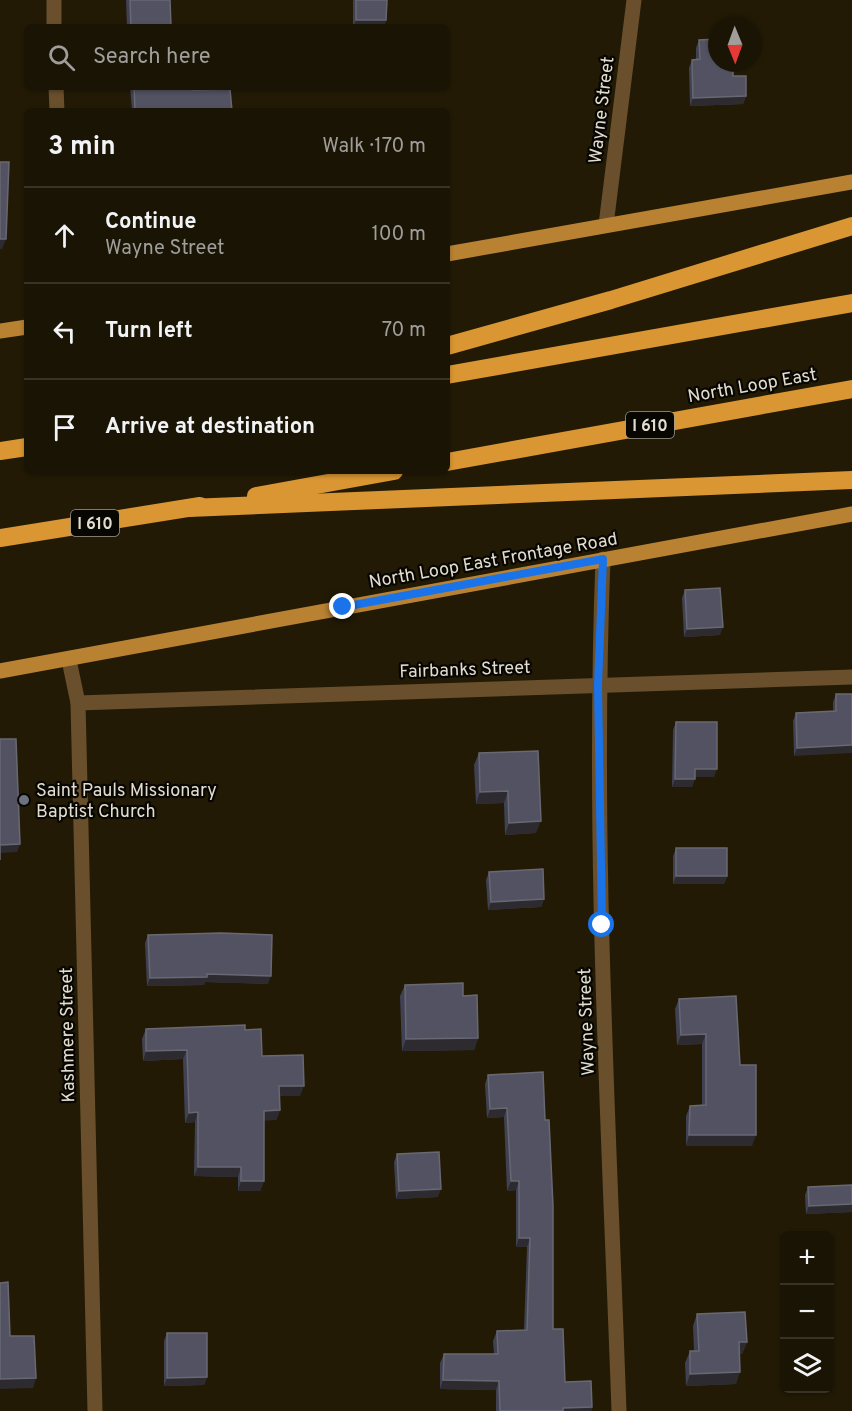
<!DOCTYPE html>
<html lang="en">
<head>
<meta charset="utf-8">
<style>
  :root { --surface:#1a1404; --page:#272113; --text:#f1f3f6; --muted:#9f9e9a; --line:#383326 }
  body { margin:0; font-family:Overpass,sans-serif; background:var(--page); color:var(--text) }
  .controls { position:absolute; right:18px; bottom:18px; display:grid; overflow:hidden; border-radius:9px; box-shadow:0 2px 4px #0004 }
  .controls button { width:54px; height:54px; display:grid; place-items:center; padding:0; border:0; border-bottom:2px solid var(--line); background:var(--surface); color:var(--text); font:30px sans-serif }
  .compass { position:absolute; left:708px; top:18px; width:54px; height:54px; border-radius:50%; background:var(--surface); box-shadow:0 2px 4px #0004; rotate:179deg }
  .stop { position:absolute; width:18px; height:18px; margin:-14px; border:4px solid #1a73e8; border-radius:50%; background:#fff }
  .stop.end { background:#1a73e8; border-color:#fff; box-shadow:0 2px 6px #0008 }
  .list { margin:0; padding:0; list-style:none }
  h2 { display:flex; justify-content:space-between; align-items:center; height:78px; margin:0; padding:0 24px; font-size:26px }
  h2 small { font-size:20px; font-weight:400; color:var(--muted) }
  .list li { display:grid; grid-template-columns:39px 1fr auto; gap:18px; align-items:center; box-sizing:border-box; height:96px; padding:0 24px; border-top:2px solid var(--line) }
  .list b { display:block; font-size:22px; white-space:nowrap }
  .list p { margin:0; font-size:20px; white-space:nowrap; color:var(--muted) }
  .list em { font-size:20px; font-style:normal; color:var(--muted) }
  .icon { flex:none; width:33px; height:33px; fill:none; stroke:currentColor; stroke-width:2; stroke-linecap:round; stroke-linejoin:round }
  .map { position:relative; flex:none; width:852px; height:1411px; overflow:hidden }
  .search { position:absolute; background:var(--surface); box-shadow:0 2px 4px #0004; left:24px; top:24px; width:426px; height:66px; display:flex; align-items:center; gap:15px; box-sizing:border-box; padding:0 21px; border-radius:9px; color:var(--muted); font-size:22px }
  .panel { position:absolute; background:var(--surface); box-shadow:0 2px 4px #0004; left:24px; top:108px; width:426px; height:366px; border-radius:9px }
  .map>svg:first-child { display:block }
</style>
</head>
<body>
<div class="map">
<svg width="852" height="1411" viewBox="0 0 852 1411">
  <rect width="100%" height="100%" fill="#221a05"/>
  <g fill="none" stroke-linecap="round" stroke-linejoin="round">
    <!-- minor -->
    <g stroke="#694f2c" stroke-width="15">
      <path d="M54,0V27"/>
      <path d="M56,87L57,111"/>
      <path d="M606,225L634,0"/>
      <path d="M603,559C592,843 609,1127 619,1411"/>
      <path d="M69,660L78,703L95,1411"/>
      <path d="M78,703L852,677"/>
    </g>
    <!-- major -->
    <g stroke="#b98233" stroke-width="15">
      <path d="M447,254L852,182"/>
      <path d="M0,331L27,327"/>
      <path d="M0,671L852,514"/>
    </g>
    <!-- highway -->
    <g stroke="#d99632" stroke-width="18">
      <path d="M447,346L611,300L852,226"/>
      <path d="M447,375L852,303"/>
      <path d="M0,451L27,447"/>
      <path d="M447,462L852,389"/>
      <path d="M256,496L394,471"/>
      <path d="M189,508L852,480"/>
      <path d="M0,538L200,506"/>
    </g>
  </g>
  <!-- wall -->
  <g fill="#404254">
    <path d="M126,0H170L171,27H127Z"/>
    <path d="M353,0H387L386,20L384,27H353Z"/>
    <path d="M699,40L733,76L746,96L743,104L690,106L689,68L692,60L696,59V48Z"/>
    <path d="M130,87H193V90L232,111H132Z"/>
    <path d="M685,590L720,635L684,637L682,598Z"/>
    <path d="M836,694H852L794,756L793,721L796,713L833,711V702Z"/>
    <path d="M676,722L714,777H695L692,787H672L673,730Z"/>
    <path d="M538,751L536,833L505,835L504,803L476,804L474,765L479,753Z"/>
    <path d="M676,848L727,876L724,884H673V856Z"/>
    <path d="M489,872L544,899L541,907L488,910L486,880Z"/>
    <path d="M148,935L268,984L205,982L204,985L147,986L145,943Z"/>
    <path d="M405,985L463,996L478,1038L474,1050L402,1051L400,996Z"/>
    <path d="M679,999L740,1065L752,1146H686V1116L690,1106H702V1044L677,1045L675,1009Z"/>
    <path d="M146,1029L245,1030L262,1056L300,1096H280V1110L276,1120H264V1181L260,1191H238V1177L194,1176L195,1122L185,1123L183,1059L143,1061L142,1039Z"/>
    <path d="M543,1072L553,1329L565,1382L592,1407L591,1411H496V1390L440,1389V1363L444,1354H494L493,1341L497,1331L524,1330L527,1247H516V1190L507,1191L504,1117L487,1118L485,1084L488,1075Z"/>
    <path d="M397,1154L438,1197L396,1199L394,1162Z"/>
    <path d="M852,1185V1212L806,1214L805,1195L808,1187Z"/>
    <path d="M697,1314L747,1342L742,1354H740L736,1384L686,1386L685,1363L690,1351H694L693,1326Z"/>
    <path d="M167,1333L207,1377L204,1385L164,1386V1341Z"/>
  </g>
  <!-- shaded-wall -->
  <g fill="#2d2b2f">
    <path d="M356,20H386L384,27H353Z"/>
    <path d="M746,96L743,104L690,106L693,98Z"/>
    <path d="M0,239H6L2,249H0Z"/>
    <path d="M723,627L720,635L684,637L687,629Z"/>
    <path d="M852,745V753L794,756L797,748Z"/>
    <path d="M695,769H717L714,777H692Z"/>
    <path d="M675,779H695L692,787H672Z"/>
    <path d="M508,791L504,803L476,804L480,792Z"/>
    <path d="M541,821L536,833L505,835L509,823Z"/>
    <path d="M20,844L17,852L0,853V845Z"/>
    <path d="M676,876H727L724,884H673Z"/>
    <path d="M544,899L541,907L488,910L491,902Z"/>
    <path d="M207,974L271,976L268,984L205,982L204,985L147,986L150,978Z"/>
    <path d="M706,1034L702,1044L677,1045L681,1035Z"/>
    <path d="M478,1038L474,1050L402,1051L406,1039Z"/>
    <path d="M187,1050L183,1059L143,1061L146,1051Z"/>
    <path d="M279,1086H304L300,1096H276Z"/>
    <path d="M507,1108L504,1117L487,1118L490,1109Z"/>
    <path d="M280,1110L276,1120L261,1121L264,1111Z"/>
    <path d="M198,1112L195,1122L185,1123L189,1113Z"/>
    <path d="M689,1135H756L752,1146H686Z"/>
    <path d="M198,1167H241L238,1177L194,1176Z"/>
    <path d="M241,1181H264L260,1191H238Z"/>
    <path d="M511,1181H519L516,1190L507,1191Z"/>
    <path d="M441,1189L438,1197L396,1199L399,1191Z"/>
    <path d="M852,1204V1212L806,1214L809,1206Z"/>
    <path d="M519,1238H530L527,1247H516Z"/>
    <path d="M739,1342H747L742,1354H735Z"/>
    <path d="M740,1372L736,1384L686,1386L690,1374Z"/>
    <path d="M207,1377L204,1385L164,1386L167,1378Z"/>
    <path d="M36,1378L33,1388L0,1389V1379Z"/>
    <path d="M443,1380L499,1381L496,1390L440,1389Z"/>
    <path d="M592,1407L591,1411H562L563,1408Z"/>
  </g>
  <!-- building -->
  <g fill="#525262" stroke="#686873" stroke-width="1.5">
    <path d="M130,0H170L171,27H131Z"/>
    <path d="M356,0H387L386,20H356Z"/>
    <path d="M717,39V63H733V76H746V96L693,98L692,60L700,59L699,40Z"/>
    <path d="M134,87H193V90L230,89L232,111H135Z"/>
    <path d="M0,162H9L6,239H0Z"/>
    <path d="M720,588L723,627L687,629L685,590Z"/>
    <path d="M836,694H852V745L797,748L796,713L836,711Z"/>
    <path d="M676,722H717V769H695V779H675Z"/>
    <path d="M0,739H16L20,844L0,845V860Z"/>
    <path d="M538,751L541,821L509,823L508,791L480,792L479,753Z"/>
    <rect x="676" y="848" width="51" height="28"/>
    <path d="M543,869L544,899L491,902L489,872Z"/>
    <path d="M221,933L272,935L271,976L207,974V977L150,978L148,935Z"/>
    <path d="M463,983V996L477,995L478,1038L406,1039L405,985Z"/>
    <path d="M736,996L740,1065H756V1135H689L690,1106L706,1105V1034L681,1035L679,999Z"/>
    <path d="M245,1025V1030L261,1029L262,1056L303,1055L304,1086H279L280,1110L264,1111V1181H241V1167H198V1112L189,1113L187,1050L146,1051V1029Z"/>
    <path d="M543,1072L545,1120H549L553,1206V1329H563L565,1382L591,1381L592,1407L563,1408V1411H500L499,1381L443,1380L444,1354H498L497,1331L527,1330L530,1238H519V1181H511L507,1108L490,1109L488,1075Z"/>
    <path d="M439,1152L441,1189L399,1191L397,1154Z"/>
    <path d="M852,1185V1204L809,1206L808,1187Z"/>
    <path d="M8,1282L10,1336H34L36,1378L0,1379V1283Z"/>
    <path d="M745,1312L747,1342H739L740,1372L690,1374V1351H699L697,1314Z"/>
    <path d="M167,1333H207V1377L167,1378Z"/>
  </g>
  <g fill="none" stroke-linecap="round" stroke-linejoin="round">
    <!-- route -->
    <path stroke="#1a73e8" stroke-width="8" d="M343,607L603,559L598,685L602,925"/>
  </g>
  <!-- markers -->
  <circle fill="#6b7280" stroke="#080601" stroke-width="2" cx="24" cy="800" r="6"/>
  <g text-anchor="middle" stroke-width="4.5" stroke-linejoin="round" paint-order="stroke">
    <!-- shield labels -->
    <g fill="#080601" stroke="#a19c92" stroke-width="1.5">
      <rect x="626" y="412" width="48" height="26" rx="4.5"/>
      <rect x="71" y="510" width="48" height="26" rx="4.5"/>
    </g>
    <g font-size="16" font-weight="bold" fill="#e2ddd0">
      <text x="650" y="431">I 610</text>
      <text x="95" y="529">I 610</text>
    </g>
    <!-- street labels -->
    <g font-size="18" fill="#e2ddd0" stroke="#080601">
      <text transform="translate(601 110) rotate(-83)" y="6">Wayne Street</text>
      <text transform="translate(752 385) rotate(-10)" y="6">North Loop East</text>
      <text transform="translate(493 560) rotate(-10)" y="6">North Loop East Frontage Road</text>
      <text transform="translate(465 669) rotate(-2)" y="6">Fairbanks Street</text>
      <text transform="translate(586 1022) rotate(-92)" y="6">Wayne Street</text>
      <text transform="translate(67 1035) rotate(-91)" y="6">Kashmere Street</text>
    </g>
    <!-- poi labels -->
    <g font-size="18" fill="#e2ddd0" stroke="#080601" text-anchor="start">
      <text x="36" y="796">Saint Pauls Missionary<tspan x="36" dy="21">Baptist Church</tspan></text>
    </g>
  </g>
</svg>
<div class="controls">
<button>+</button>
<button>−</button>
<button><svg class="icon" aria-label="layers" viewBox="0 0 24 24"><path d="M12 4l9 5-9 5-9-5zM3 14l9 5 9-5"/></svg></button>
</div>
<svg class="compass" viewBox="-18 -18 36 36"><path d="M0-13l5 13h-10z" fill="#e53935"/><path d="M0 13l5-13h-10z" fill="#9f9e9a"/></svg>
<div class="stop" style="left:602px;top:925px"></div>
<div class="stop end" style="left:343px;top:607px"></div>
<div class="search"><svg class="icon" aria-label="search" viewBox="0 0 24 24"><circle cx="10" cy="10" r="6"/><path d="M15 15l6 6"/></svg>Search here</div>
<section class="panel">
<h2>3 min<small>Walk · 170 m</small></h2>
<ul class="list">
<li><svg class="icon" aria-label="ahead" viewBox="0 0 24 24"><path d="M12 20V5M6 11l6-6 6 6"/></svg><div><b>Continue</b><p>Wayne Street</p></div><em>100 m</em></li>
<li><svg class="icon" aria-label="left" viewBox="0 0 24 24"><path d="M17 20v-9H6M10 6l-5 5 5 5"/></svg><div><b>Turn left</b></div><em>70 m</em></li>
<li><svg class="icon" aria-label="arrive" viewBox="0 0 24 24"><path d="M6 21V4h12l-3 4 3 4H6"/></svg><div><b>Arrive at destination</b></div></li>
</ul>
</section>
</div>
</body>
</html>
